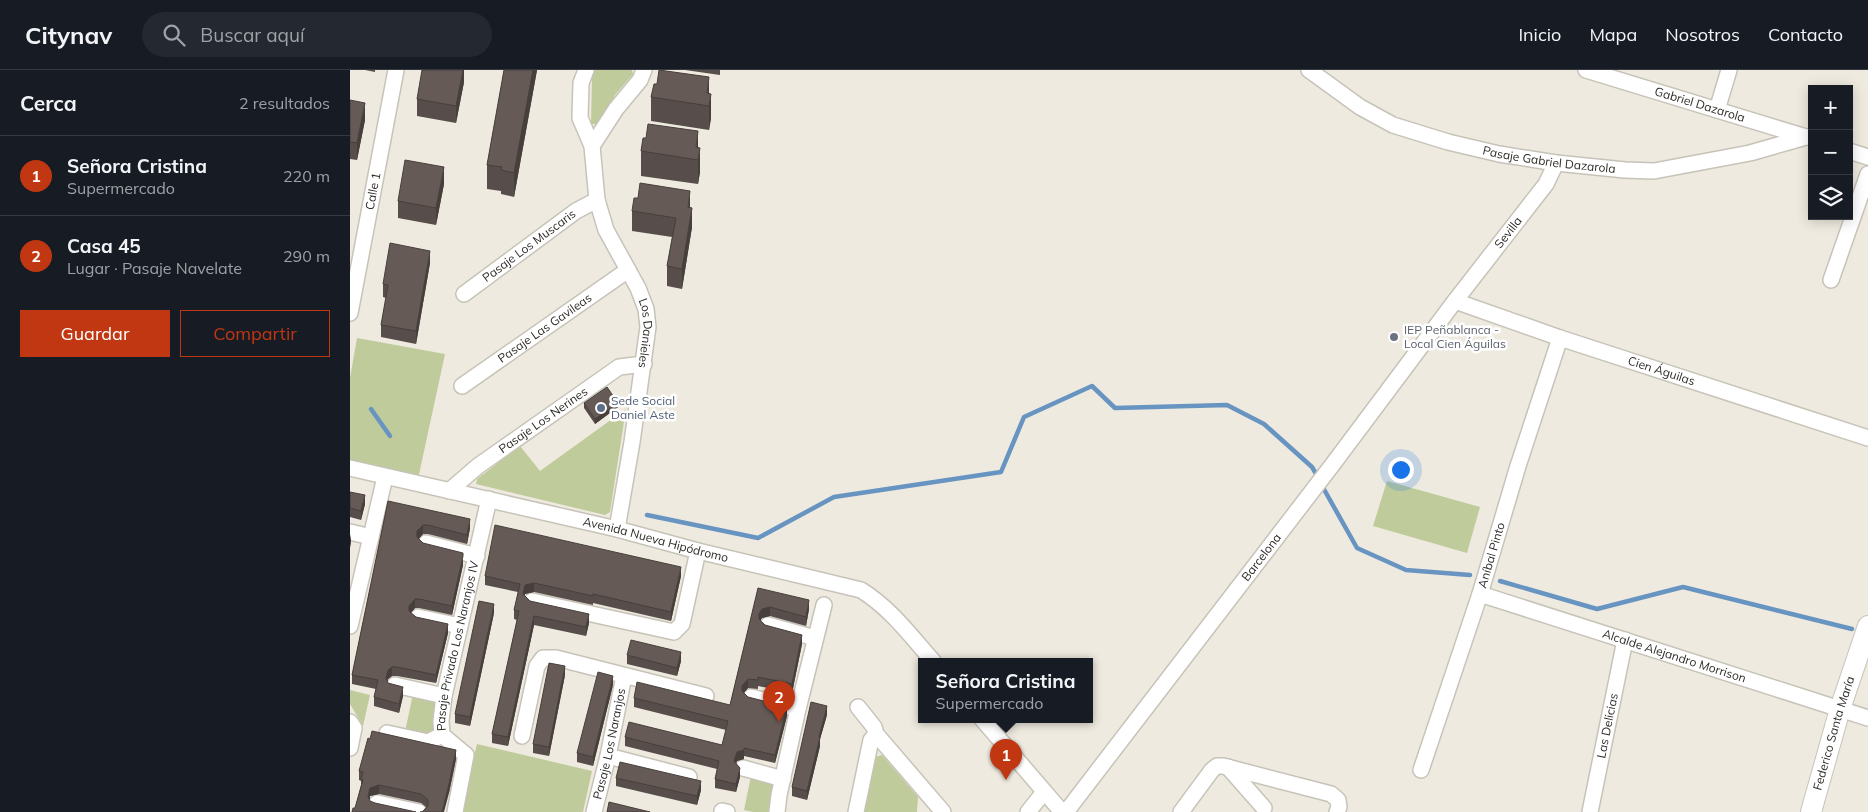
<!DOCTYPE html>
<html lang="es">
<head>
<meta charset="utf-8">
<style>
  :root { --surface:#171b24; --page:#242831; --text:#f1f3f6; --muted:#9ea1a6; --line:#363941; --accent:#c13712 }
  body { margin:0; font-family:Mulish,sans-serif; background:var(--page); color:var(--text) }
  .controls { position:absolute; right:15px; top:15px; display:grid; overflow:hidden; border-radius:0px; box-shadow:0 2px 12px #0003 }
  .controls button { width:45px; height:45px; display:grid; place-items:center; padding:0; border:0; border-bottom:1px solid var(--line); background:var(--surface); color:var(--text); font:25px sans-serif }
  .you { position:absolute; left:1050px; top:399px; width:18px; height:18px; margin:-12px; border:4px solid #fff; border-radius:50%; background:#1a73e8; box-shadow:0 0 0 8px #1a73e833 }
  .badge { display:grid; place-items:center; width:32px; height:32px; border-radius:50%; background:var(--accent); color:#fff; font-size:16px; font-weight:700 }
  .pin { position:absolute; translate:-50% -41px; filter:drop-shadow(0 1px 2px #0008) }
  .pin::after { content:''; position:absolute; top:26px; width:18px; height:15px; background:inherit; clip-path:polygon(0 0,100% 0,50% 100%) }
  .popup { position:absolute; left:568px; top:588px; width:175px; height:65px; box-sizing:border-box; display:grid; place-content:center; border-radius:0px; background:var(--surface); filter:drop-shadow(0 1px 4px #0005); font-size:16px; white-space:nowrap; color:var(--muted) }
  .popup b { font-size:19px; color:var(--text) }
  .popup::after { content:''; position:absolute; left:50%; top:100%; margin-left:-10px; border:10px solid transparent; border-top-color:var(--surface) }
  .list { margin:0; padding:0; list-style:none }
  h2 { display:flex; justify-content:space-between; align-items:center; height:65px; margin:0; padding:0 20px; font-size:21px }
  h2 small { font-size:16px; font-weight:400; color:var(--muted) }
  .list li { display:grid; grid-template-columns:32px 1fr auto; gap:15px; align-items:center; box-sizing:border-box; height:80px; padding:0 20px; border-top:1px solid var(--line) }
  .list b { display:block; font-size:19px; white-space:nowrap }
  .list p { margin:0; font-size:16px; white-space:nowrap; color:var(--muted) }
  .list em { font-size:16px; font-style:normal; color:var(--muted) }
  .actions { display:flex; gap:10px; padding:15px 20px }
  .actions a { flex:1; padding:11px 0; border:1px solid var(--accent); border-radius:0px; text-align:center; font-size:18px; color:var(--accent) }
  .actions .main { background:var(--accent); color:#fff }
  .icon { flex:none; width:28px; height:28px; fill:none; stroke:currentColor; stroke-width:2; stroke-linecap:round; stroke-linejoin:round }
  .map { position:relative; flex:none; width:1518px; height:742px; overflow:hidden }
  header { display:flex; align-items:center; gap:30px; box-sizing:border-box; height:70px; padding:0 25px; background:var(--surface); border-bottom:1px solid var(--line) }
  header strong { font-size:24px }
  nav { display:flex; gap:28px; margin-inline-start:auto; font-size:18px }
  .search { width:350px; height:45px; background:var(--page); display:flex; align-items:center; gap:12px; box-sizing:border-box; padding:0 18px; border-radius:28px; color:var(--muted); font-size:19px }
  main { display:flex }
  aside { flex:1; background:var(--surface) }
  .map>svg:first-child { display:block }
</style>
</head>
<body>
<header>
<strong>Citynav</strong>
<div class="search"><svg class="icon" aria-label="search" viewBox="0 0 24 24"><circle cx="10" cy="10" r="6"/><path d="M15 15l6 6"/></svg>Buscar aquí</div>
<nav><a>Inicio</a><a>Mapa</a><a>Nosotros</a><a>Contacto</a></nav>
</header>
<main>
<aside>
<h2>Cerca<small>2 resultados</small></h2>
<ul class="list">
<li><span class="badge">1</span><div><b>Señora Cristina</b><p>Supermercado</p></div><em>220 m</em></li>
<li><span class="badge">2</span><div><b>Casa 45</b><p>Lugar · Pasaje Navelate</p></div><em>290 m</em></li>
</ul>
<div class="actions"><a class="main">Guardar</a><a>Compartir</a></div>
</aside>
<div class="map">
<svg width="1518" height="742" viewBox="0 0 1518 742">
  <rect width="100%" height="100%" fill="#eeeadf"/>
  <!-- green -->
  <g fill="#bfcb9a">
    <path d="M244,0H282L283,4L265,25L250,54H241L242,7Z"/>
    <path d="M7,268L95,284L68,409L0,392V308Z"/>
    <path d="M276,339L260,442L255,445L126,414L127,409L170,376L190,401Z"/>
    <path d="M1037,411L1130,437L1117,483L1023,456Z"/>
    <path d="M0,620L20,625L13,656L0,634Z"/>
    <path d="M63,624L88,631L83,664L75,668L55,662Z"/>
    <path d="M127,674L242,701L233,742H111Z"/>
    <path d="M532,685L568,727L567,742H512L525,687Z"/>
    <path d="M401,706L425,712L418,742H403L394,740Z"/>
  </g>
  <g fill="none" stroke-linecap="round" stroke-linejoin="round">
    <!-- stream -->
    <g stroke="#6894c1" stroke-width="4.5">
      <path d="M21,339L40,366"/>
      <path d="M971,414L1007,478L1056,500L1120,505"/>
      <path d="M297,445L408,468L484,427L651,402L674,347L742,316L765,338L877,335L914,354L962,397L968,407"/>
      <path d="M1150,511L1247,539L1333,517L1502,559"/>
    </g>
    <defs>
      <g id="minor">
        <path id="s1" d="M236,0L231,13L230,48L242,76L247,130L256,160L288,218L296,239L298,257L282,372L267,459"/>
        <path id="s2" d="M959,0L1010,37L1043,55L1098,72L1149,84L1206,93L1275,100L1304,101L1400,83L1456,67"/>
        <path id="s3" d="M1236,0L1456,67"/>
        <path d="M1367,40L1379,0"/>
        <path d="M242,76L266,39L290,10L294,0"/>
        <path d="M1499,81L1518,87"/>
        <path d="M1481,210L1518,104"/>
        <path id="s4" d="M114,224L226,141L247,130"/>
        <path id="s5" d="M1105,231L1210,268L1518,368"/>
        <path id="s6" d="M0,243L46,0"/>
        <path id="s7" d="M112,316L278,200"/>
        <path id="s8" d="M0,398L267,459L348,481L511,520C540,538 560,565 583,591"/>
        <path id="s9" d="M99,421L128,396L269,297L294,294"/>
        <path d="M0,462L21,467"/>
        <path d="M76,473L127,486"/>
        <path id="s10" d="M1130,524L1518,648"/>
        <path d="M182,531L324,562L332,554L348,481"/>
        <path d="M68,547L110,556"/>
        <path d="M418,555L465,568"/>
        <path d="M0,556L35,407"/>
        <path d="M45,615L94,626"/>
        <path d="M401,627L448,639"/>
        <path d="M508,637L524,657L526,664L593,742"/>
        <path d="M632,649L712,742"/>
        <path d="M0,652L4,658L0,678"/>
        <path d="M37,663L78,672L92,665"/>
        <path d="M172,666L187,596L193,588H206L356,626"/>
        <path d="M258,686L339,707"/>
        <path d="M878,697L914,738"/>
        <path d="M393,698L433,709"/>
        <path id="s11" d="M1071,700L1130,524L1168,396L1210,268"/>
        <path d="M27,733L69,742"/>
        <path d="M372,741L377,742"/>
        <path id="s12" d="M105,742L116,685L92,665L91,651L94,626L139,429"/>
        <path id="s13" d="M244,742L258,686L274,606"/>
        <path d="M427,742L429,725L448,639L474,535"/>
        <path d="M506,742L521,670L526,664"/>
        <path d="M678,742L694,722"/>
        <path id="s14" d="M716,742L983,394L1105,231L1196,114L1206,93"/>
        <path d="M831,742L862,700L867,696H873L981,724L988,730L989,737L987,742"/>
        <path id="s15" d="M1240,742L1275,570"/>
      </g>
      <g id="tertiary">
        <path id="s16" d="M1461,742L1490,639L1518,556"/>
      </g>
    </defs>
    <!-- minor casing -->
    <use href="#minor" stroke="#c7c3b8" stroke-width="18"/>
    <!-- tertiary casing -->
    <use href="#tertiary" stroke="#c7c3b8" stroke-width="22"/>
    <!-- minor -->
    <use href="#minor" stroke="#fff" stroke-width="15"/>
    <!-- tertiary -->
    <use href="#tertiary" stroke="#fff" stroke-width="20"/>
  </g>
  <!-- wall -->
  <g fill="#574d4a">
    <path d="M15,0H25V2Z"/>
    <path d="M114,0V12L106,53L67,46V29Z"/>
    <path d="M154,0H187L164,127L151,124V121L137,119V95Z"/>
    <path d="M335,0H370V5Z"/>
    <path d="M359,23L361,48L359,60L301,51V27Z"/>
    <path d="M0,30L15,50L7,90L0,89Z"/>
    <path d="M348,78L350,102L348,114L291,106V81Z"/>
    <path d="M94,114L86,155L48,148V131Z"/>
    <path d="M340,137L342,157L332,219L317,216V196L322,167L282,161V141Z"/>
    <path d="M80,193L66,274L31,267V255L36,228L33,227V214Z"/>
    <path d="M234,333L268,337L245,354L234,338Z"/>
    <path d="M0,422L15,434L11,450L0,447Z"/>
    <path d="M38,431L120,458L117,474L78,464H73L69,469L73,473L113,495L102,545L69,538H65L61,543L66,547L98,563L86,613L47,606H42L38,609L37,611L38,613L53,626L49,643L24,636V627L26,619L2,614V605Z"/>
    <path d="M135,506H331L321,551L243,533V535L184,522L175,524V526L180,531L239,553L236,566L184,555L158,676L142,673V664L167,550L164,549V540L168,522L135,515Z"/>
    <path d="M408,518L459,539L456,556L420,546L412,548L410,550L415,555L452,574L442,623L408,616V619L398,618L394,623L398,627L437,646L425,693L394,686V689L387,691L386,693L390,707L386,722L365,718V709L367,699L275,676V667L372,675L376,660L284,637V628L380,635Z"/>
    <path d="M144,543L120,656L105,653V644Z"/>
    <path d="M277,585L331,591L327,606L277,594Z"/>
    <path d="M215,605L199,686L183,683V674Z"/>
    <path d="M263,615L243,696L227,692V683Z"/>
    <path d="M477,645L470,669V676L457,730L442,726V717Z"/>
    <path d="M106,689L99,723L72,742L76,737L71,733L29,724L20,726V729L5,738L11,715V711L9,710V701Z"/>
    <path d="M266,708L351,720L347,735L266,716Z"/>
  </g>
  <!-- shaded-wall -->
  <g fill="#473f3c">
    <path d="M113,0H114V12L106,53V36Z"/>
    <path d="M183,0H187L164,127V103Z"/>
    <path d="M359,7V32L357,23Z"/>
    <path d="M361,24V48L359,60V36Z"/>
    <path d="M15,33V50L7,90V73Z"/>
    <path d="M348,61V86L346,77Z"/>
    <path d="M350,78V102L348,114V90Z"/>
    <path d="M94,97V114L86,155V138Z"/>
    <path d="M340,121V141L338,137Z"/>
    <path d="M342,138V157L332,219V199Z"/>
    <path d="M80,181V193L66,274V261Z"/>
    <path d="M268,333V337L245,354V349Z"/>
    <path d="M15,425V434L11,450V441Z"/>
    <path d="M120,449V458L117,474V465Z"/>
    <path d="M73,455V464L67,470V461Z"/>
    <path d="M1,464V473L0,478V469Z"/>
    <path d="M113,486V495L102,545V536Z"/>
    <path d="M331,497V506L321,551V542Z"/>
    <path d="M184,513V522L175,524L173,533V524L175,515Z"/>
    <path d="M65,529V538L59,545V536Z"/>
    <path d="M459,530V539L456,556V547Z"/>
    <path d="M144,534V543L120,656V647Z"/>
    <path d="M420,537V546L412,548L409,553V544L412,539Z"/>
    <path d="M239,544V553L236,566V557Z"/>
    <path d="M184,546V555L158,676V667Z"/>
    <path d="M98,554V563L86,613V605Z"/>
    <path d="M452,565V574L442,623V614Z"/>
    <path d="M331,582V591L327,606V598Z"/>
    <path d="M215,596V605L199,686V677Z"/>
    <path d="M42,597V606L38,609L36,617V608L38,600Z"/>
    <path d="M263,606V615L243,696V687Z"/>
    <path d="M398,609V618L392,625V616Z"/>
    <path d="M53,617V626L49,643V634Z"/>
    <path d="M477,636V645L470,669V676L457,730V721L469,667Z"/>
    <path d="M437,637V646L425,693V685Z"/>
    <path d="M394,678V689L387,691L384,700V691L387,682Z"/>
    <path d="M106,680V689L99,723L94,742H92Z"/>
    <path d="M390,698V707L386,722V714Z"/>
    <path d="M351,711V720L347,735V726Z"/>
    <path d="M29,715V724L20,726L18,735V726L20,718Z"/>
  </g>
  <!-- building -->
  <g fill="#655a56" stroke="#473f3c">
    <path d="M72,0H113L106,36L67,29Z"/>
    <path d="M154,0H183L164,103L151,100L152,97L137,95Z"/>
    <path d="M309,0L359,7L357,23L361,24L359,36L301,27L304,14H307Z"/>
    <path d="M0,30L15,33L7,73L0,72Z"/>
    <path d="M298,54L348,61L346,77L350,78L348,90L291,81L293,68H296Z"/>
    <path d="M55,90L94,97L86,138L48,131Z"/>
    <path d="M290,113L340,121L338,137L342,138L332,199L317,196L326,148L282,141L284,128H288Z"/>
    <path d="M40,173L80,181L66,261L31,255L38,215L33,214Z"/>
    <path d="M257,317L268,333L245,349L234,333Z"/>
    <path d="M0,422L15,425L11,441L0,438Z"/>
    <path d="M38,431L120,449L117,465L78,455H73L67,461V467L73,473L113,483V486L102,536L69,529H65L59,536V541L66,547L98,554L86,605L47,597H42L38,600L36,608L38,613L53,617L49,634L24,627L28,610L2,605Z"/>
    <path d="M145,455L331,497L321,542L243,524V526L184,513L175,515L173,524L180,531L239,544L236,557L184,546L158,667L142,664L169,541L164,540L170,514L135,506Z"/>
    <path d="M408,518L459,530L456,547L420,537L412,539L409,544V549L415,555L452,565L442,614L408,607V610L398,609L392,616V621L398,627L437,637L425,685L394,678V680L387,682L384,691L390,698L386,714L365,709L369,691L275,667L279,652L372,675L378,651L284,628L287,612L380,635Z"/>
    <path d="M129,531L144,534L120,647L105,644Z"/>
    <path d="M281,570L331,582L327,598L277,585Z"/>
    <path d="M199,593L215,596L199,677L183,674Z"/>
    <path d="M248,602L263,606L243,687L227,683Z"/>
    <path d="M461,632L477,636L469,667H470L457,721L442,717Z"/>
    <path d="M22,661L106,680L99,714L92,742H70H72L78,736V730L71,724L29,715L20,718L18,726L20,731L25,733L66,742H2L3,738H5L13,710L11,709L13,702L9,701L18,668L20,669Z"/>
    <path d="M270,692L351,711L347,726L266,708Z"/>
    <path d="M259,732L300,742H257Z"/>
  </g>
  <!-- markers -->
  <circle fill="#6b7280" stroke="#fff" stroke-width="2" cx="1044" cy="267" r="5"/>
  <circle fill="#5c6f8a" stroke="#fff" stroke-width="2" cx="251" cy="338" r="5"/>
  <g text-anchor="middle" stroke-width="5" stroke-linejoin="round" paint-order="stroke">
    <!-- street labels -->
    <g font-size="12" fill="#2d2b27" stroke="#fff">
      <text dy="4" stroke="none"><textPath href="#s3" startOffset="119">Gabriel Dazarola</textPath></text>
      <text dy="4" stroke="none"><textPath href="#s2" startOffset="261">Pasaje Gabriel Dazarola</textPath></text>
      <text dy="4" stroke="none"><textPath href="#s6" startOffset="124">Calle 1</textPath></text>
      <text dy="4" stroke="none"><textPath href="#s14" startOffset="729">Sevilla</textPath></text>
      <text dy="4" stroke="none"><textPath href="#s4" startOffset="81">Pasaje Los Muscaris</textPath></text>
      <text dy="4" stroke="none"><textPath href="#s7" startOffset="101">Pasaje Las Gavileas</textPath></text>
      <text dy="4" stroke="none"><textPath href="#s1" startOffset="278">Los Danieles</textPath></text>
      <text dy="4" stroke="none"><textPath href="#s5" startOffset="218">Cien Águilas</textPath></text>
      <text dy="4" stroke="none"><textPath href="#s9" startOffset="118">Pasaje Los Nerines</textPath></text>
      <text dy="4" stroke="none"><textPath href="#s8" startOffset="314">Avenida Nueva Hipódromo</textPath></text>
      <text dy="4" stroke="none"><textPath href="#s11" startOffset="226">Aníbal Pinto</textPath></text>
      <text dy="4" stroke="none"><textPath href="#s14" startOffset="321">Barcelona</textPath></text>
      <text dy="4" stroke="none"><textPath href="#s12" startOffset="180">Pasaje Privado Los Naranjos IV</textPath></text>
      <text dy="4" stroke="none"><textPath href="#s10" startOffset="204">Alcalde Alejandro Morrison</textPath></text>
      <text dy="4" stroke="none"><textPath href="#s15" startOffset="88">Las Delicias</textPath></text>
      <text dy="4" stroke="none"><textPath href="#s16" startOffset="82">Federico Santa María</textPath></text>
      <text dy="4" stroke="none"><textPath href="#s13" startOffset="70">Pasaje Los Naranjos</textPath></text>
    </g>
    <!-- worship labels -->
    <g font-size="12" fill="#5b616d" stroke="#fff" text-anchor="start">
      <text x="1054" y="264">IEP Peñablanca -<tspan x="1054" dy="14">Local Cien Águilas</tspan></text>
    </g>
    <!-- service labels -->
    <g font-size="12" fill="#4e5e75" stroke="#fff" text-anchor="start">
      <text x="261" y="335">Sede Social<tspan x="261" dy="14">Daniel Aste</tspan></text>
    </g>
  </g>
</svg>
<div class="controls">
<button>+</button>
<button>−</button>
<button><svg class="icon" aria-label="layers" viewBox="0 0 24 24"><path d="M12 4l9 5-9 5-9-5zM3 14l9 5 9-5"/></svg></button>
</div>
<div class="you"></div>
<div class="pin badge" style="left:656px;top:710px">1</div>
<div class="popup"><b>Señora Cristina</b>Supermercado</div>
<div class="pin badge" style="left:429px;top:652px">2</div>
</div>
</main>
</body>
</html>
